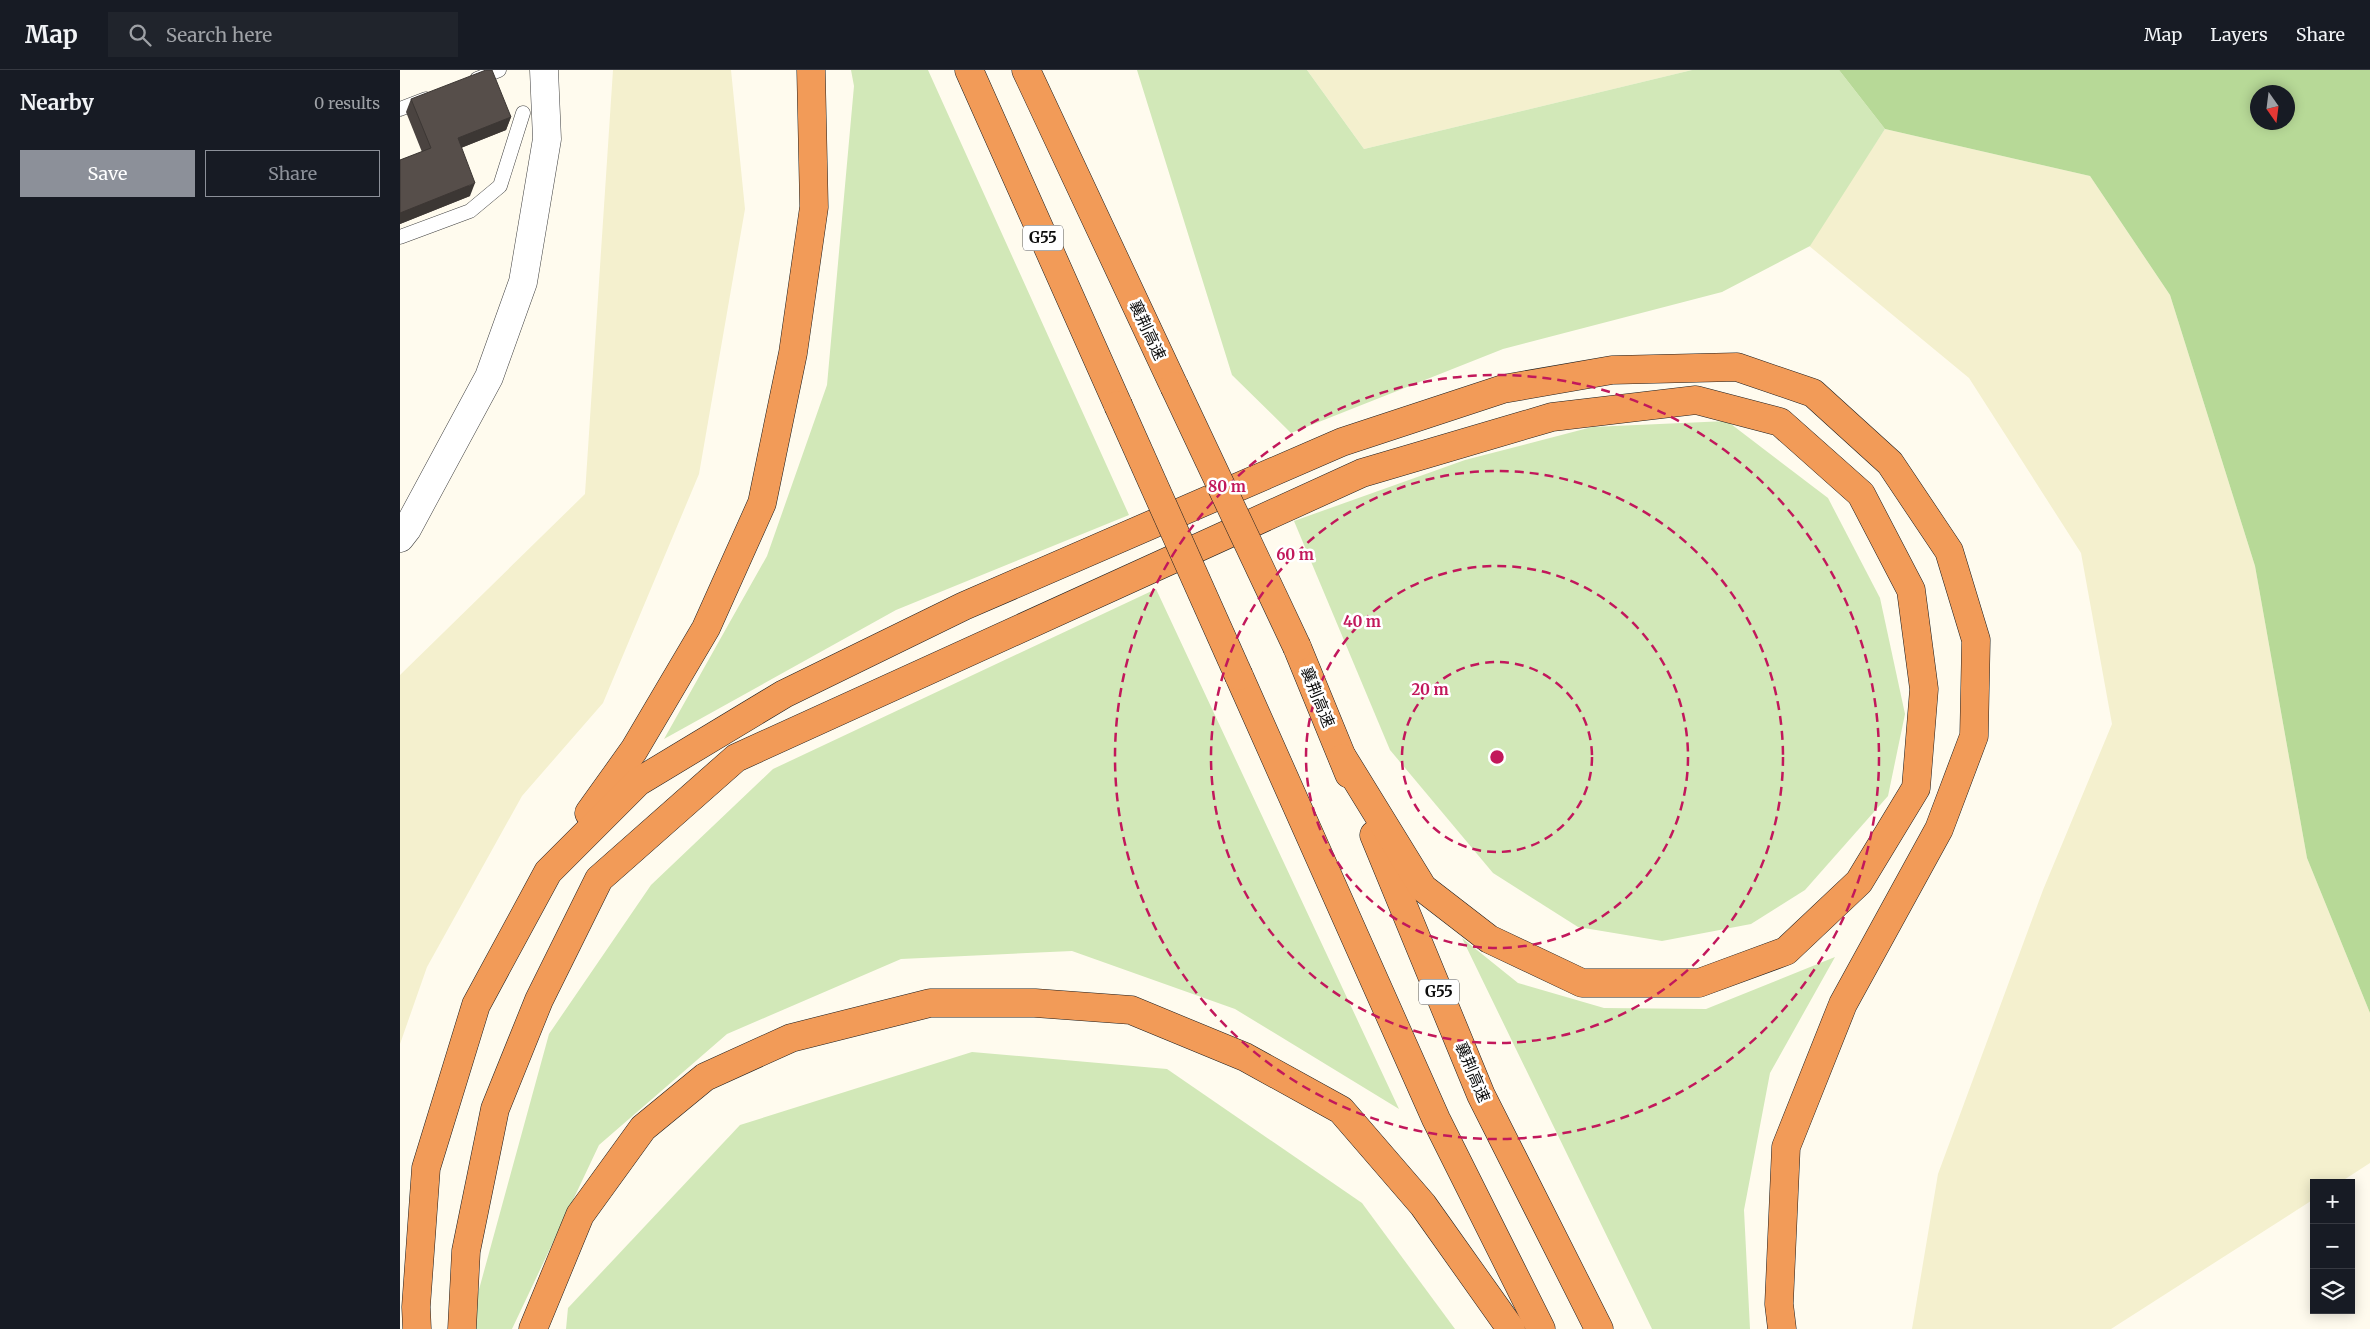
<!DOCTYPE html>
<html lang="en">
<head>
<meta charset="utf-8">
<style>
  :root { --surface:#171b24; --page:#20242c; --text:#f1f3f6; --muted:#9ea1a6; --line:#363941; --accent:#8c9099 }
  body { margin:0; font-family:Merriweather,"Noto Sans SC",serif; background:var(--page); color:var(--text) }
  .controls { position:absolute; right:15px; bottom:15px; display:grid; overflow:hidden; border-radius:0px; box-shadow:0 2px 12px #0003 }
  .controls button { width:45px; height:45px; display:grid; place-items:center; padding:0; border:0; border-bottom:1px solid var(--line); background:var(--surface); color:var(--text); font:25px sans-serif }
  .compass { position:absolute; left:1850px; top:15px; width:45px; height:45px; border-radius:50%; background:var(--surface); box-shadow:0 2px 12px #0003; rotate:166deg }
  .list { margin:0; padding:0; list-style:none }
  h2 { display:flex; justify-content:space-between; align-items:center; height:65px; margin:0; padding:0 20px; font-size:21px }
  h2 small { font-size:16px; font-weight:400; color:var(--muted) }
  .actions { display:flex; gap:10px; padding:15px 20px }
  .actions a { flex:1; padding:11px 0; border:1px solid var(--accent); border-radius:0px; text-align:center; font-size:18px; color:var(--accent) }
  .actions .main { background:var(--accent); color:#fff }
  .icon { flex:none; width:28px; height:28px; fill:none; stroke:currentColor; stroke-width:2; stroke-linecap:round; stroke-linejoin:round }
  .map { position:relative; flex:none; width:1970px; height:1259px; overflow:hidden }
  header { display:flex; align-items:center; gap:30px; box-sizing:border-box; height:70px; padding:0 25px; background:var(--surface); border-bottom:1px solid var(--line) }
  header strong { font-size:24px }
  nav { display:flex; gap:28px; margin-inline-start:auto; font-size:18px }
  .search { width:350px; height:45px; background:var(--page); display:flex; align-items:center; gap:12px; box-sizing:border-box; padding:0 18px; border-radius:0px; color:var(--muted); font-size:19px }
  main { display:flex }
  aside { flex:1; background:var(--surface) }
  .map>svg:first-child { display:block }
</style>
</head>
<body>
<header>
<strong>Map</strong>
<div class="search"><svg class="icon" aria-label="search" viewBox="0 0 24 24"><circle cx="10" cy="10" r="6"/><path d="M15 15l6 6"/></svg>Search here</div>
<nav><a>Map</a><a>Layers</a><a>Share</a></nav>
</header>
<main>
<aside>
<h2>Nearby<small>0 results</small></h2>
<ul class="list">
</ul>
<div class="actions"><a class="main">Save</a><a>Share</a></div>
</aside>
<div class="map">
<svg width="1970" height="1259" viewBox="0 0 1970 1259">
  <rect width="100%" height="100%" fill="#fffbee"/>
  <!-- farmland -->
  <g fill="#f4f0ce">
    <path d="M213,0H331L345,139L299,404L203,633L122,726L27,897L0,974V605L185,424Z"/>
    <path d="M907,0H1292L964,79Z"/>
    <path d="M1485,59L1690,106L1770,225L1855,496L1907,788L1970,943V1093L1939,1113H1914V1129L1711,1259H1512L1538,1104L1643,820L1712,654L1681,483L1569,308L1408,175Z"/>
  </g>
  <!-- green -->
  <g fill="#d2e8b8">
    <path d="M451,0H528L729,445L496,540L264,669L367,486L427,315L454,16Z"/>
    <path d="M737,0H907L964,79L1292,0H1439L1485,59L1410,176L1322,222L1103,279L891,363L832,305Z"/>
    <path d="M1327,351L1428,428L1480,528L1505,644L1488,726L1405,820L1351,854L1262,871L1178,857L1093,803L990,680L894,451L1065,390L1192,357Z"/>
    <path d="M756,519L999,1039L835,939L672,881L501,889L327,964L199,1075L112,1259H75L72,1245L149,964L251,815L373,699Z"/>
    <path d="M1062,868L1118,913L1204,938L1306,939L1435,887L1370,1003L1344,1140L1350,1259H1252Z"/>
    <path d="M572,982L767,999L962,1133L1055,1259H166L168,1238L340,1055Z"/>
  </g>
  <!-- forest -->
  <path fill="#b7d997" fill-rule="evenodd" d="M1439,0H1970V943L1907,788L1855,496L1770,225L1690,106L1485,59ZM1858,22H1888V52H1858Z"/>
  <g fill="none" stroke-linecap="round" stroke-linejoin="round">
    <defs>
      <g id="lane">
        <path d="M77,9L99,0"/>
        <path d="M0,39L26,29"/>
        <path d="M0,167L70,141L100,116L123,43"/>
      </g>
      <path id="street" d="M0,468L7,459L89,307L123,212L147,69L144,0"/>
      <g id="highway">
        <path d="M569,0L718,335"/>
        <path d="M626,0L774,316"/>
        <path d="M897,577L949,704"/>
        <path d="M839,606L1036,1049L1141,1259"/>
        <path d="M189,743L234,680L306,558L362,433L393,283L414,137L411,0"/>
        <path d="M974,765L1081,1025L1199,1259"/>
        <path d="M17,1259L16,1237L26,1098L76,935L148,802L238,712L384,624L564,536L942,372L1103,319L1212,300L1337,297L1413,323L1490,393L1549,481L1576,570L1574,666L1539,759L1443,934L1386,1077L1379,1234L1382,1259"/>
        <path d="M62,1259L66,1181L95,1039L139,930L199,809L336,688L962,403L1152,347L1296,330L1380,352L1461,424L1511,520L1524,619L1516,718L1459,812L1386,881L1299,913H1182L1089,869L1023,818L943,688"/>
        <path d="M133,1259L180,1145L243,1058L305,1007L391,968L530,933H635L731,940L845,987L941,1040L1023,1135L1111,1259"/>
      </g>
    </defs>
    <!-- lane casing -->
    <use href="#lane" stroke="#404040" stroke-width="15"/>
    <!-- street casing -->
    <use href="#street" stroke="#404040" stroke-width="29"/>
    <!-- highway casing -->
    <use href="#highway" stroke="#1e1e1e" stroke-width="29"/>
    <!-- lane -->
    <use href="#lane" stroke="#fff" stroke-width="14"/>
    <!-- street -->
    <use href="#street" stroke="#fff" stroke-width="28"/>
    <!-- highway -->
    <use href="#highway" stroke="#f29b58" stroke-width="28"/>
    <defs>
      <g id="highway-bridge">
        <path d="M774,316L897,577"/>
        <path d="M718,335L839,606"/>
      </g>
    </defs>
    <!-- highway-bridge casing -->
    <use href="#highway-bridge" stroke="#1e1e1e" stroke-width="29" stroke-linecap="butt"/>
    <!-- highway-bridge -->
    <use href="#highway-bridge" stroke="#f29b58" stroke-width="28"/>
  </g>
  <!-- wall -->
  <path fill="#4a4340" d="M11,29L111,47L106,60L61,78L70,126L0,154V90L22,82L6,42Z"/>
  <!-- shaded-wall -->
  <g fill="#3c3734">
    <path d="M111,47L106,60L53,81L58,68Z"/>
    <path d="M75,113L70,126L0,154V143Z"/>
  </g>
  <!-- building -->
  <path fill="#564e4a" stroke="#3c3734" d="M86,0H92L111,47L58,68L75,113L0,143V90L31,78L11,29Z"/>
  <!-- distance rings -->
  <g fill="none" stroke="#c2185b" stroke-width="2.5" stroke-dasharray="9 6">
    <circle cx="1097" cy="687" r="95"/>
    <circle cx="1097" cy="687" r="191"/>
    <circle cx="1097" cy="687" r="286"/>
    <circle cx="1097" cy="687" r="382"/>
  </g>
  <g text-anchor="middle" stroke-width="5" stroke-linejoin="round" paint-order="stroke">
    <!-- shield labels -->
    <g fill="#fff" stroke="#565656" stroke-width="1">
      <rect x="623" y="155.5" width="40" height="25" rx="4"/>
      <rect x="1019" y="909.5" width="40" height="25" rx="4"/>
    </g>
    <g font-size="15" font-weight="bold" fill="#0d0d0d">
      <text x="643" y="173">G55</text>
      <text x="1039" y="927">G55</text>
    </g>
    <!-- street labels -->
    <g font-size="16" fill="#0d0d0d" stroke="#fff">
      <text transform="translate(748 260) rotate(65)" y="6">襄荆高速</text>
      <text transform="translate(918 627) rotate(68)" y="6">襄荆高速</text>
      <text transform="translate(1073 1002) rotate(67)" y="6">襄荆高速</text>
    </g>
  </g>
  <circle cx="1097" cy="687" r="8" fill="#c2185b" stroke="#fff" stroke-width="2.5"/>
  <g font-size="15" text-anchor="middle" font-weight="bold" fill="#c2185b" stroke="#fff" stroke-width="5" stroke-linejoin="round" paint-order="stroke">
    <text x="827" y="422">80 m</text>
    <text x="895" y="490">60 m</text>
    <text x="962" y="557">40 m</text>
    <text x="1030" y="625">20 m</text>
  </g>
</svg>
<div class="controls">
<button>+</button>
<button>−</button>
<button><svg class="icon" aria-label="layers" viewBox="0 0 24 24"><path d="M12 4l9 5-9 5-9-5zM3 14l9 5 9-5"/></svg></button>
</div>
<svg class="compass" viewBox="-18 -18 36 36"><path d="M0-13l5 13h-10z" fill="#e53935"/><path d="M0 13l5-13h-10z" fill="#9ea1a6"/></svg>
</div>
</main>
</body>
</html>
